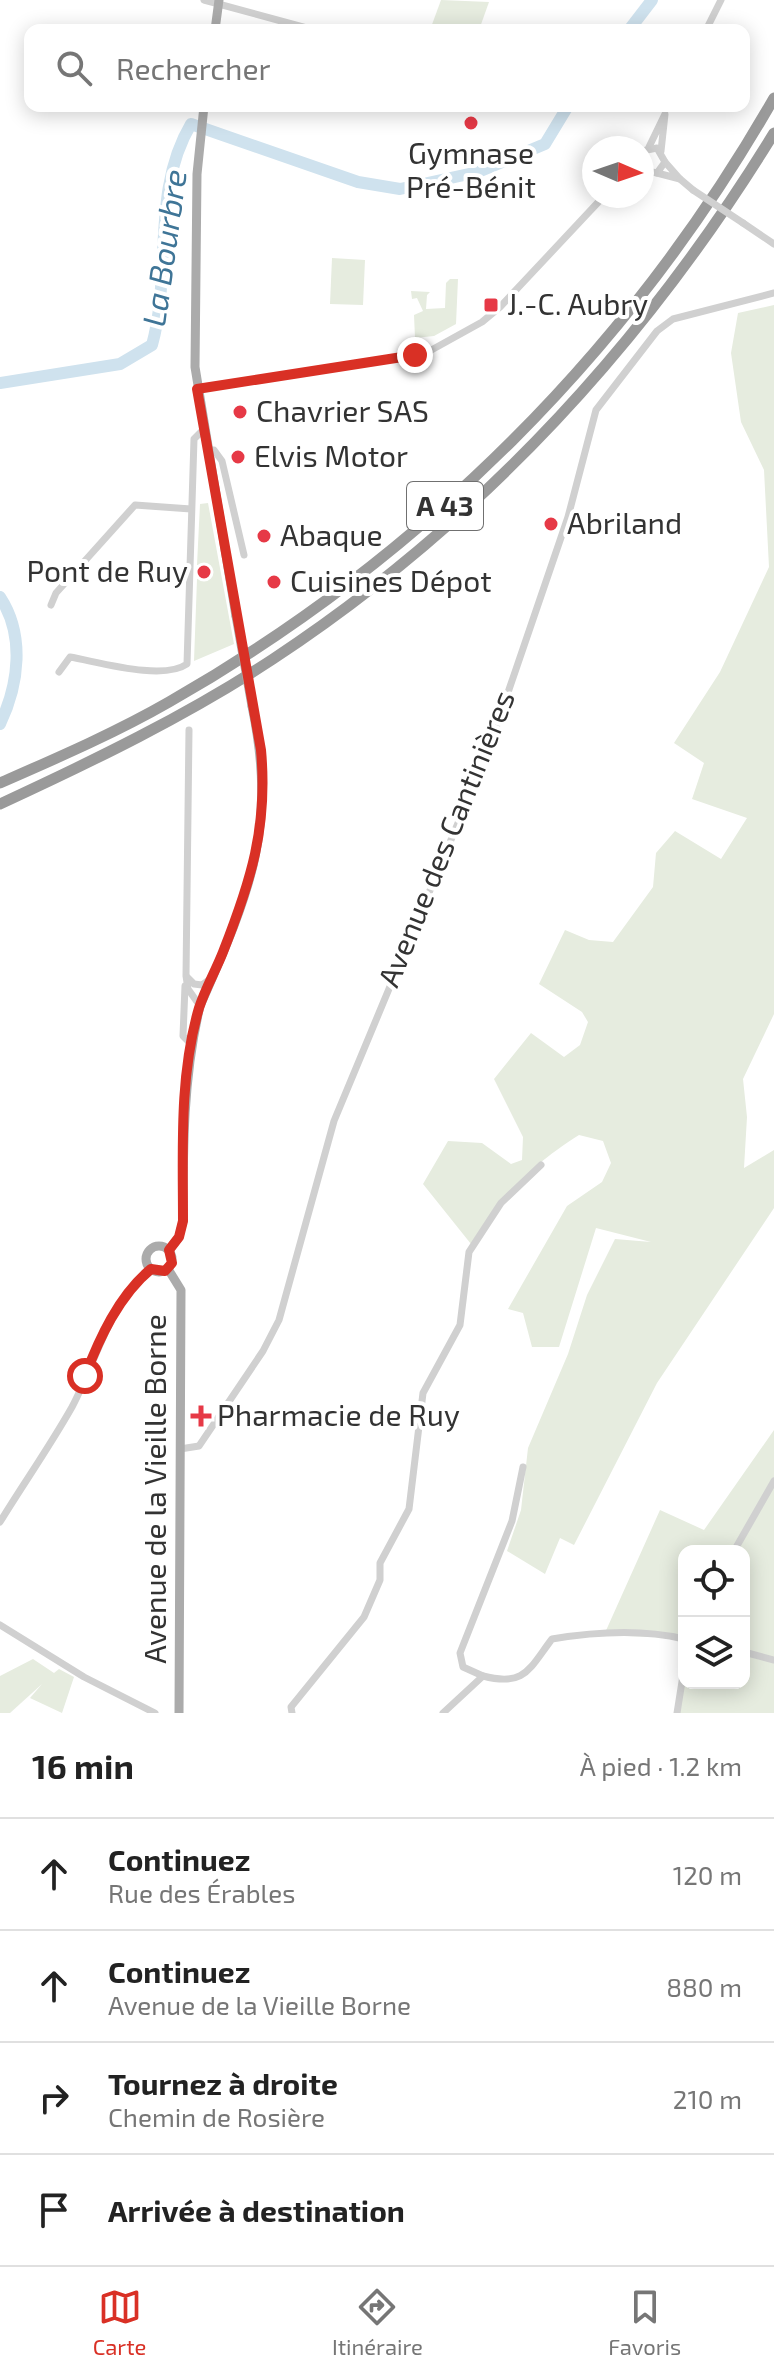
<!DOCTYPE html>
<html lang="fr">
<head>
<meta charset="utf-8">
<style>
  :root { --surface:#fff; --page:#f6f6f6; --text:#222; --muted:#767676; --line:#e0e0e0; --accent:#d93025 }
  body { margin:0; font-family:"Exo 2",sans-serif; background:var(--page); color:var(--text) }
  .controls { position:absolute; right:24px; bottom:24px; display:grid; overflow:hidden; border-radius:16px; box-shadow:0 4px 20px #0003 }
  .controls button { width:72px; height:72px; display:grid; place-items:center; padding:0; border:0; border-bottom:2px solid var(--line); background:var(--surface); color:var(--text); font:40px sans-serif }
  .compass { position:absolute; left:582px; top:136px; width:72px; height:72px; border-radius:50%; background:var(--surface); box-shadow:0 4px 20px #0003; rotate:92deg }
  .stop { position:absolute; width:24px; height:24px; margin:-18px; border:6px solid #d93025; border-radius:50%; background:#fff }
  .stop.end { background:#d93025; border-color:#fff; box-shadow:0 2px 8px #0008 }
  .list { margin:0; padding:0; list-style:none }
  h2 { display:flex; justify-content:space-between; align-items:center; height:104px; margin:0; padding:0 32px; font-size:34px }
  h2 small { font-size:26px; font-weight:400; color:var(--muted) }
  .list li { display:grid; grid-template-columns:52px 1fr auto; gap:24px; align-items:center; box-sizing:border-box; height:112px; padding:0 32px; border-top:2px solid var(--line) }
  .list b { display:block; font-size:30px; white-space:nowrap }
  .list p { margin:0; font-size:26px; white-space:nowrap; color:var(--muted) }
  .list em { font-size:26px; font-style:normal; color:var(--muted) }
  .icon { flex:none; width:44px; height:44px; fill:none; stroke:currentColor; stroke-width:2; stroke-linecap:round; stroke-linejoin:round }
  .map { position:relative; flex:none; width:774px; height:1713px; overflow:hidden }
  .search { position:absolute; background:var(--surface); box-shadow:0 4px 20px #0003; left:24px; right:24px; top:24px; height:88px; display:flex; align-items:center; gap:20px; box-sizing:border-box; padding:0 28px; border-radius:16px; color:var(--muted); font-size:30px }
  .sheet { height:552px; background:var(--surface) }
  nav { display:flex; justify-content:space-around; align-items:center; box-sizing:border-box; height:112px; border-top:2px solid var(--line); background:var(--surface); font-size:22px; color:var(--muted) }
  nav a { display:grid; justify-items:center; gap:4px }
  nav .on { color:var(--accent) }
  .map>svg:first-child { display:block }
</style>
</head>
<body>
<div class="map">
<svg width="774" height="1713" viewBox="0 0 774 1713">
  <rect width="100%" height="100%" fill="#fff"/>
  <!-- green -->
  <g fill="#e6ecdf">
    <path d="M441,0L489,2L479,30H430Z"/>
    <path d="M332,258L365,260L363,305L330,304Z"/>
    <path d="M450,279H458L456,324L434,336L415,338L414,315L423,311L417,298L412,299L411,291L430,292L427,295L426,309L445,308L446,283Z"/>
    <path d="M774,305V1014L743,1079L747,1117L744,1168L774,1150V1208L657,1383L574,1545L560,1538L545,1574L507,1551L521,1510L528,1448L568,1354L587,1295L615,1239L651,1242L596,1228L559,1347H532L523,1313L508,1309L567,1206L602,1182L611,1163L603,1141L579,1135C526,1169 506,1193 471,1244L423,1184L448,1141L482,1143L511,1164L522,1160L523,1137L494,1079L531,1033L564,1057L580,1045L588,1022L582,1012L539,984L565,930L589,940L613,942L653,887L656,853L675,831L721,859L747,818L692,799L704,763L674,743L720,672L769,567L764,470L741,422L731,353L738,313Z"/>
    <path d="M208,503L234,644L194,661L197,579L207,573L206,567L197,565L200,504Z"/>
    <path d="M774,1430V1713H678L684,1683H744V1551H684V1646L675,1638L604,1635L660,1510L704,1530Z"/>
    <path d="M33,1659L54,1673L59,1669L74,1677L62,1713L30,1698L42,1684L10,1713H0V1676Z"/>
  </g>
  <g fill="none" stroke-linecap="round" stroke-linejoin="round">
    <!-- river -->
    <g stroke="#cfe2ee" stroke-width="12">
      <path d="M629,30L652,0"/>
      <path d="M0,383L120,364L152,345C172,273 151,191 191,124L358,182L400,189L478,172L545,144L568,106"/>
      <path d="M0,597C25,635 19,684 0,724"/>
    </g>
    <!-- minor -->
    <g stroke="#d0d0d0" stroke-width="7">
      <path d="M204,0L314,30"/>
      <path d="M706,30L721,0"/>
      <path d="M649,147L665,114L661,151"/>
      <path d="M642,151L657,148L665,162L657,173L642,170"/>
      <path d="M657,173L680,179L665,162"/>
      <path d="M680,179L693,190"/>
      <path d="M743,223L774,244"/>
      <path d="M197,389L426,353L482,322L500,307L604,196"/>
      <path d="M207,450H214L222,461L244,555"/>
      <path d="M51,605L56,593L135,505L191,509"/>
      <path d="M59,672L70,657C99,662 163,681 187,664L194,439L203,430"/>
      <path d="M189,730L186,976L188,989L200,1006"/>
      <path d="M187,977L194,984L202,985L210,979"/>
      <path d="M185,986L183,1036L191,1044"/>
      <path d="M180,1449L199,1446L263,1351L279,1320L334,1121L488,751L568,517L596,410L657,331L673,319L774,293"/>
      <path d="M0,1522C24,1483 50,1446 72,1407C97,1360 108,1305 151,1269"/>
      <path d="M734,1551L774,1481"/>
      <path d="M0,1625L84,1677L155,1713"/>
      <path d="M744,1652L774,1660"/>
      <path d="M483,1676L463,1667L460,1653L512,1521L523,1467"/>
      <path d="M292,1713L291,1707L364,1617L380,1580V1563L409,1509L423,1393L460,1325L469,1252L501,1203L541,1165"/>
      <path d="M443,1713L483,1676C525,1687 529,1669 552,1639C594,1632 642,1629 684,1639"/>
      <path d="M677,1713L684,1669"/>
    </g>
    <!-- major -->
    <g stroke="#ababab" stroke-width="9">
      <path d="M215,30L219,0"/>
      <path d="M204,106L197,174L195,367L236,616"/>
      <circle cx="159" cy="1259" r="13"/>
      <path d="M169,1250L179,1237L183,1221C183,1148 183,1077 200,1006C249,894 278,831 252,706"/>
      <path d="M168,1269L181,1290L179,1713"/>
    </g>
    <!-- highway -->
    <g stroke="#9a9a9a" stroke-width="11">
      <path d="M0,783C57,758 115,733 169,702C422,558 630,350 774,98"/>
      <path d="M0,804C93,761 186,716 273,659C479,523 645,343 774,133"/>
    </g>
    <!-- minor-bridge -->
    <path stroke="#d0d0d0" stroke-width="7" d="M693,190L743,223"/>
    <!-- major-bridge -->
    <path stroke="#ababab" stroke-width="9" d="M236,616L252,706"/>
  </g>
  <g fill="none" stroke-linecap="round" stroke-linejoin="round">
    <!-- route -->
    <path stroke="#d93025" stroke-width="10" d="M85,1376C99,1339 119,1295 151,1269L165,1271L172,1263L169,1250L179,1237L183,1221C183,1150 179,1076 199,1008C205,989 216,970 223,952C251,881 268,827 261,750L197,389L415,355"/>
  </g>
  <!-- markers -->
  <g fill="#e63946" stroke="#fff" stroke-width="3">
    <circle cx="471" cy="123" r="8"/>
    <rect x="483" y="297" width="16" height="16" rx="4"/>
    <circle cx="240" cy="412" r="8"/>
    <circle cx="238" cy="457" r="8"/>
    <circle cx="551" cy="524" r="8"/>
    <circle cx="264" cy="536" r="8"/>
    <circle cx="204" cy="572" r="8"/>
    <circle cx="274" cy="582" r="8"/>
    <path d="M197 1404h8v8h8v8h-8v8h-8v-8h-8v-8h8z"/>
  </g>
  <g text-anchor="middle" stroke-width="8" stroke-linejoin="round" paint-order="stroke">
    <!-- shield labels -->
    <rect fill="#fff" stroke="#707070" stroke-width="2" x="407" y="482" width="76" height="48" rx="6"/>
    <g font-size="28" font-weight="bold" fill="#333">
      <text x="445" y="516">A 43</text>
    </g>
    <!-- poi labels -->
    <g font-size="30" fill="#333" stroke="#fff" text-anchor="start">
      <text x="471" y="164" text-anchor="middle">Gymnase<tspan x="471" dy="34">Pré-Bénit</tspan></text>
      <text x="507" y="315">J.-C. Aubry</text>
      <text x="256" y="422">Chavrier SAS</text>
      <text x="254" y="467">Elvis Motor</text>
      <text x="567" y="534">Abriland</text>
      <text x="280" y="546">Abaque</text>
      <text x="188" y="582" text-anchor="end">Pont de Ruy</text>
      <text x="290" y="592">Cuisines Dépot</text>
      <text x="217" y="1426">Pharmacie de Ruy</text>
    </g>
    <!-- street labels -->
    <g font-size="30" fill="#333" stroke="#fff">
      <text transform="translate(447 839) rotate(-68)" y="10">Avenue des Cantinières</text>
      <text transform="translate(156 1489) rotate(-90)" y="10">Avenue de la Vieille Borne</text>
    </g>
    <!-- water labels -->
    <g font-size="32" font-style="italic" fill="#3f7597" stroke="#fff">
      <text transform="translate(165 248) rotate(-82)" y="11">La Bourbre</text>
    </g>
  </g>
</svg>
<div class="controls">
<button><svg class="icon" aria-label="locate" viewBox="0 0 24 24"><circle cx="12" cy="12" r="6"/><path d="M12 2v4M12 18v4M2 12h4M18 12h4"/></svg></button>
<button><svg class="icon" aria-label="layers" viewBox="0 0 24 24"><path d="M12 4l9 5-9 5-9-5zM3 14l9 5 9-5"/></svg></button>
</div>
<svg class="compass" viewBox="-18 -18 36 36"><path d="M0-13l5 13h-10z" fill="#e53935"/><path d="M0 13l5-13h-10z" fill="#767676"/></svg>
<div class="stop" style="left:85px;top:1376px"></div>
<div class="stop end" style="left:415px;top:355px"></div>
<div class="search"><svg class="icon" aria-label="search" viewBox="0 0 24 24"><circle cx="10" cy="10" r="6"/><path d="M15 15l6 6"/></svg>Rechercher</div>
</div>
<section class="sheet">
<h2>16 min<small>À pied · 1.2 km</small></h2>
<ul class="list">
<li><svg class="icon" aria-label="ahead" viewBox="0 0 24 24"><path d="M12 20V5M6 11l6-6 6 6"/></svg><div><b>Continuez</b><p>Rue des Érables</p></div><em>120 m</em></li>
<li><svg class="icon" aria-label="ahead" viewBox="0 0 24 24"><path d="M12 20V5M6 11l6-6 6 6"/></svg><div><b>Continuez</b><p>Avenue de la Vieille Borne</p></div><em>880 m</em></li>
<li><svg class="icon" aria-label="right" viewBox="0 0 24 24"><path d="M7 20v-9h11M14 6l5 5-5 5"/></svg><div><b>Tournez à droite</b><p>Chemin de Rosière</p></div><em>210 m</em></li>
<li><svg class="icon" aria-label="arrive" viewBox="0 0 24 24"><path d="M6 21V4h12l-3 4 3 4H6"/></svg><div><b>Arrivée à destination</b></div></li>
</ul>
</section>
<nav>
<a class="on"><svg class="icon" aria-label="map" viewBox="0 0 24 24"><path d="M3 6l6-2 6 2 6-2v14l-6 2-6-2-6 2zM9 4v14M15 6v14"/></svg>Carte</a>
<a><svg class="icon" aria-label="directions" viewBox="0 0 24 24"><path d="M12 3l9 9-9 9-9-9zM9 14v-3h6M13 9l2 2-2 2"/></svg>Itinéraire</a>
<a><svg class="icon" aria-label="saved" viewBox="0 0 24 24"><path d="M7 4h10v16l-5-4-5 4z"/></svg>Favoris</a>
</nav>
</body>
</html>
